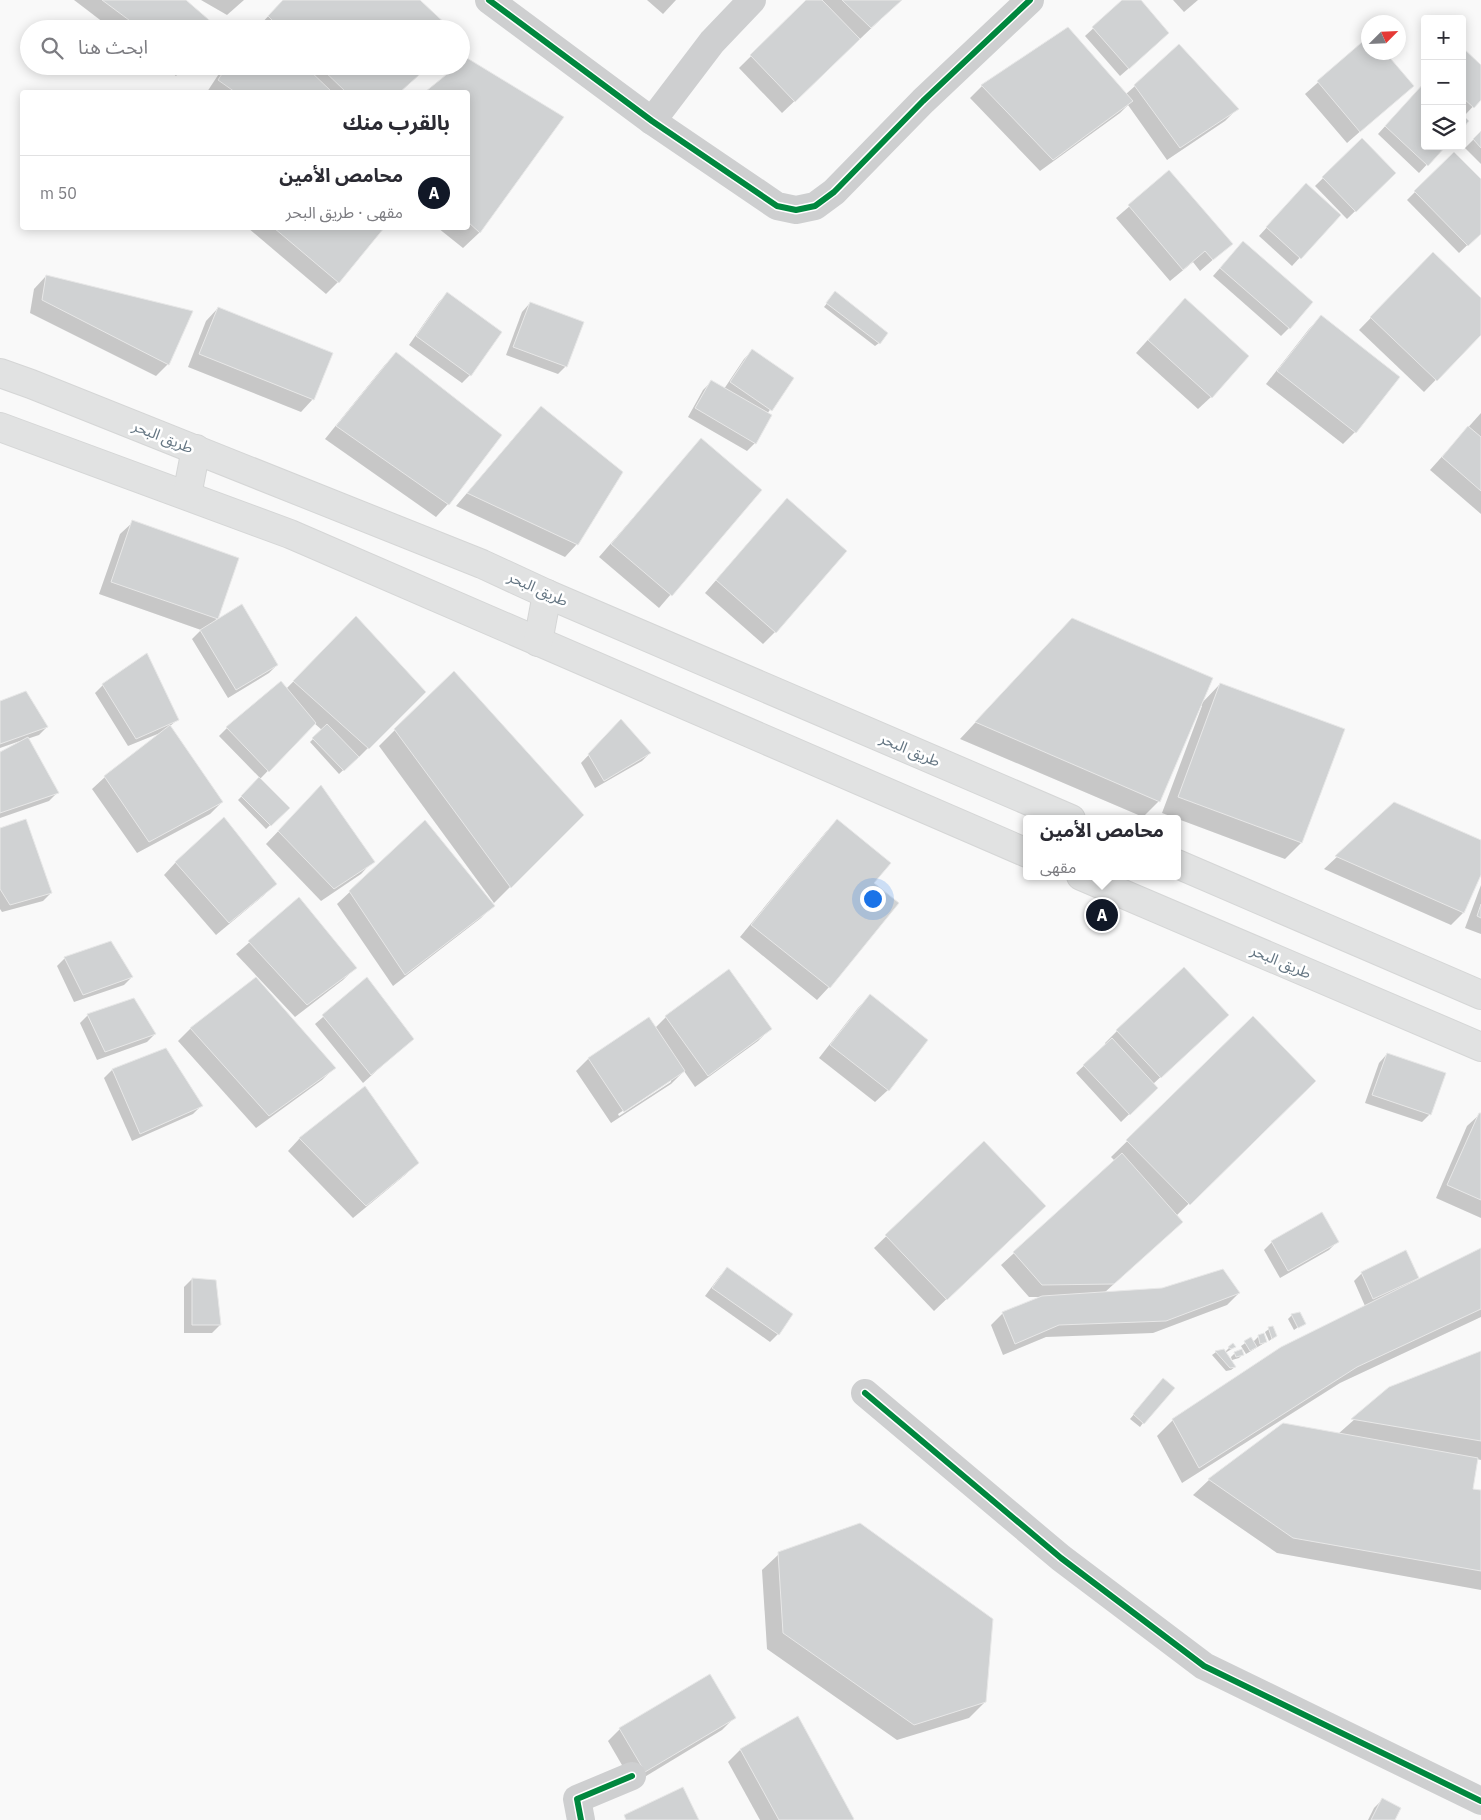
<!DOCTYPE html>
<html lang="ar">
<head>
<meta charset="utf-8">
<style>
  :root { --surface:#fff; --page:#f7f7f7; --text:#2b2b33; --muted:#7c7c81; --line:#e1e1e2; --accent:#111827 }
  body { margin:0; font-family:"IBM Plex Sans","Noto Sans Arabic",sans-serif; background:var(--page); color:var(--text); direction:rtl }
  .controls { position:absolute; right:15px; top:15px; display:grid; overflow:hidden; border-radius:5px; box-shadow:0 2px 12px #0003 }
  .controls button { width:45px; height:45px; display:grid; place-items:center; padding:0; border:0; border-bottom:1px solid var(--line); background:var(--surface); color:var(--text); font:25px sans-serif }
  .compass { position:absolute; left:1361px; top:15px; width:45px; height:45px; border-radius:50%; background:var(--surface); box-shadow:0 2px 12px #0003; rotate:66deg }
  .you { position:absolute; left:872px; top:898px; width:18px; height:18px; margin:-12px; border:4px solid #fff; border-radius:50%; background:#1a73e8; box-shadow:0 0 0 8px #1a73e833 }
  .badge { display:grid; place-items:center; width:32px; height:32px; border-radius:50%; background:var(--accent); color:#fff; font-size:16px; font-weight:700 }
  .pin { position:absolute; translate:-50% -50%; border:2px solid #fff; box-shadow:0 1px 5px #0006 }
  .popup { position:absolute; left:1023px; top:815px; width:158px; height:65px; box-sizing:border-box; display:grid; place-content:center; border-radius:5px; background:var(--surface); filter:drop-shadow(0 1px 4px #0005); font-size:16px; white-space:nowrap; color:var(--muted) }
  .popup b { font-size:19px; color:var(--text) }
  .popup::after { content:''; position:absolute; left:50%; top:100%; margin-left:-10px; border:10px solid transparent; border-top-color:var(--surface) }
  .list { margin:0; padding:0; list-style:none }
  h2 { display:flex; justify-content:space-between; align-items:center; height:65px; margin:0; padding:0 20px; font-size:21px }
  h2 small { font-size:16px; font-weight:400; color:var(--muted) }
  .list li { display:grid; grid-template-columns:32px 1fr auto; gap:15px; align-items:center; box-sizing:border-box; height:75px; padding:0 20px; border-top:1px solid var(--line) }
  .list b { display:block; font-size:19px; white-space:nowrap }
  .list p { margin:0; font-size:16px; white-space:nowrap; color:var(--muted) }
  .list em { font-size:16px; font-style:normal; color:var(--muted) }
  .icon { flex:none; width:28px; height:28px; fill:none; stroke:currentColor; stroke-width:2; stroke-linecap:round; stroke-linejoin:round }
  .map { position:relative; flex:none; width:1481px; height:1820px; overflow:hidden; direction:ltr }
  .search { position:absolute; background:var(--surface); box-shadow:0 2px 12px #0003; left:20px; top:20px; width:450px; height:55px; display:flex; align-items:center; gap:12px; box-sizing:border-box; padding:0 18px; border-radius:28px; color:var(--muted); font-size:19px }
  .panel { position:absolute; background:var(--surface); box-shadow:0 2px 12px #0003; left:20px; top:90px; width:450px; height:140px; border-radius:5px; direction:rtl }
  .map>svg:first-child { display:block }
</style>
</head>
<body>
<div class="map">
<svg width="1481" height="1820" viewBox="0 0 1481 1820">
  <rect width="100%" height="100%" fill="#f9f9f9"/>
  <!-- shadow -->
  <g fill="#0003" fill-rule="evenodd">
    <path d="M74,0H184L213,29H112Z"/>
    <path d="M201,0H244L227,15Z"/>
    <path d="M283,0H418L449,29H249L256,22L260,25Z"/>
    <path d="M647,0H676L663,14Z"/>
    <path d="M808,0H901L782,113L739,68Z"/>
    <path d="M1124,0H1139L1160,41L1120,76L1085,36Z"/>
    <path d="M1173,0H1198L1184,12Z"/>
    <path d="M1368,38V52L1412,86L1347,143L1305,94Z"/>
    <path d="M1462,49L1481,67V98L1465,115L1462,112Z"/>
    <path d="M467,60L480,232L463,248L438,228H468V92H427L459,66H461Z"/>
    <path d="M163,66H185L176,76Z"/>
    <path d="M224,66H429L400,92H207Z"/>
    <path d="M982,86L1126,94L1135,86L1238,108L1225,121L1167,160L1128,105L1120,113L1040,171L970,98Z"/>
    <path d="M1418,90L1425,146H1444L1419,173L1378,134Z"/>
    <path d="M1481,132V164L1465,148Z"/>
    <path d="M1362,140L1394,173L1347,219L1315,186Z"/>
    <path d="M1454,153L1481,181V232L1459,253L1407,200Z"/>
    <path d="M1169,172L1231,244L1200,271L1193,262L1170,281L1116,218Z"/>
    <path d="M1298,193L1339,215L1292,266L1259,236Z"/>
    <path d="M248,228H382L338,282L326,294Z"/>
    <path d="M1243,242L1289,328L1281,336L1213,276Z"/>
    <path d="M1421,266L1481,300V333L1424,392L1359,330Z"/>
    <path d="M46,276L168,364L156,376L30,313L34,289Z"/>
    <path d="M447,294L470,375L462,383L409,345L439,302Z"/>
    <path d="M832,297L879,343L875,346L824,307Z"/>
    <path d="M530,303L566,366L558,374L506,355L522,312Z"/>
    <path d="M218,308L313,399L301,412L188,367L206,321Z"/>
    <path d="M1173,312L1211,397L1198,409L1136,353Z"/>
    <path d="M1321,317L1355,432L1343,444L1266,384L1309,329Z"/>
    <path d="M752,351L792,378L767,414L755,443L747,451L688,417L703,390L711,382L724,389L744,359Z"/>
    <path d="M396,353L501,435L448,504L436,517L325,439L384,366Z"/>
    <path d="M1481,413V514L1430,470Z"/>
    <path d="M529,420L577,544L565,557L456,506Z"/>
    <path d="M701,440L760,491L659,608L599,557Z"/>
    <path d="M775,512V632L763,644L705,593Z"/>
    <path d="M133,522L237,559L215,622L277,665L269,673L228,698L192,639L201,630L99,594L120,534Z"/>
    <path d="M356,618L424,692L356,760L355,759L339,774L310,742L322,730L314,723L260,779L288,808L266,829L238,800L260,778L219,736L227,728L286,689Z"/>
    <path d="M1056,636L1201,704L1220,684L1301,843L1285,859L1162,813L1202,706L1200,705L1159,801L1143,817L960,739Z"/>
    <path d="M103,685L177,720L169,727L222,802L210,814L137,853L92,789L105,777L165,731L128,746L95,693Z"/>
    <path d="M0,703L47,727L39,735L27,739L57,793L49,801L0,818V753L21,743L20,741L0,748Z"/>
    <path d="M621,721L650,753L642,761L595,788L581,763Z"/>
    <path d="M395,730L582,815L494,903L379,746Z"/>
    <path d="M309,799L373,861L361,874L321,901L266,844Z"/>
    <path d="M1395,803L1481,842V871L1463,913L1451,925L1324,869Z"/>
    <path d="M837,820L872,883L897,903L829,987L817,1000L740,937L825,833Z"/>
    <path d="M425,821L493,905L481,918L393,986L337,904Z"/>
    <path d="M0,829L51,893L43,901L2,912L0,909Z"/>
    <path d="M176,862L275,884L263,896L216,935L164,875Z"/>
    <path d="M1481,885V934L1465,928Z"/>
    <path d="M299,899L355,968L343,980L295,1017L236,954Z"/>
    <path d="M65,958L132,977L124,985L74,1002L57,966Z"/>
    <path d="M728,971L770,1029L758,1041L695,1087L684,1071L671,1084L611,1123L576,1071L589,1058L655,1028L666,1017ZM671,1079V1082L619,1116L618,1114Z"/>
    <path d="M255,979L334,1068L322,1080L256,1128L178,1041L190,1029Z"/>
    <path d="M367,979L404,1046L363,1083L315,1024Z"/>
    <path d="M870,996L888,1090L875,1102L819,1058L858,1008Z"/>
    <path d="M88,1015L155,1034L147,1042L97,1060L80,1023Z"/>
    <path d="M1253,1018L1315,1081L1176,1216L1182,1222L1104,1293H1239L1227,1305L1153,1333L1046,1337L1003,1355L991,1325L1003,1313L1043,1297H1029L1001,1265L1115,1161L1111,1157Z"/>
    <path d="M1215,1027L1153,1084L1156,1088L1121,1122L1076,1073L1106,1045L1105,1043L1117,1031Z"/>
    <path d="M166,1050L201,1106L193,1114L132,1141L104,1078L112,1070Z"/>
    <path d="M1387,1054L1430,1114L1422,1122L1365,1103L1379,1063Z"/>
    <path d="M1480,1114L1481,1115V1218L1436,1198L1467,1126Z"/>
    <path d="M300,1138L417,1163L405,1175L353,1218L288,1151Z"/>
    <path d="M984,1142L1032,1218L934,1311L874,1248Z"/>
    <path d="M1272,1242H1337L1329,1250L1280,1278L1264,1250Z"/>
    <path d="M1481,1249V1317L1340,1383L1182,1483L1157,1436L1173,1420L1365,1306L1354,1281L1362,1273L1418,1277L1412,1282Z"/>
    <path d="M728,1268L778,1334L770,1342L705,1296L720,1276Z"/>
    <path d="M192,1279L220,1325L212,1333H184V1287Z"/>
    <path d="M1292,1315L1304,1323L1294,1330L1288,1319Z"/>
    <path d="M1269,1329L1276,1336L1269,1341L1265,1332Z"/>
    <path d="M1263,1335L1266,1342L1246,1354L1241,1346L1251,1339L1253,1342L1258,1337Z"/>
    <path d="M1235,1347L1225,1353L1235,1367L1231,1370L1226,1371L1212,1355L1216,1352L1223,1350L1225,1352L1229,1348Z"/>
    <path d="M1481,1352V1460L1477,1459L1471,1490L1481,1491V1590L1277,1553L1193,1495L1209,1480L1338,1434L1390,1388Z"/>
    <path d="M1235,1353L1243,1354L1239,1358L1232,1360L1231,1357Z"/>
    <path d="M1160,1383L1143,1423L1140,1427L1130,1419Z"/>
    <path d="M779,1554L985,1702L969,1718L897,1740L767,1649L762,1570Z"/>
    <path d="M734,1718L722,1730L633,1784L608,1741L620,1729Z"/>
    <path d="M740,1750L852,1820H760L728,1762Z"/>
    <path d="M1382,1800L1394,1820H1368L1374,1808Z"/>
  </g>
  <!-- building -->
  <g fill="#d0d2d3" stroke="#e8e8e8">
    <path d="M102,0H186L216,26L215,29H141Z"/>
    <path d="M283,0H420L451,29H281L268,16Z"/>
    <path d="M806,0H822L860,39L795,102L750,55Z"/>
    <path d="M842,0H902L871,28Z"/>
    <path d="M1122,0H1141L1169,33L1129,69L1092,27Z"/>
    <path d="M256,20L265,29H251Z"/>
    <path d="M1068,27L1133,101L1053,160L981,85Z"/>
    <path d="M1368,37V52H1385L1414,86L1360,132L1317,81Z"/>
    <path d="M1179,44L1239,109L1180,148L1134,85Z"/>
    <path d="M1462,47L1481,65V100L1474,108L1462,97Z"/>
    <path d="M467,58L564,117L480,233L468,222V92H425L457,66H461V63Z"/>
    <path d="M227,66H305L332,92H235L218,80Z"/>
    <path d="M319,66H429L400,92H346Z"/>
    <path d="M1425,82V146H1446L1428,166L1385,126Z"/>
    <path d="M1462,114L1469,121L1462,129Z"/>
    <path d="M1481,131V148L1473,139Z"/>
    <path d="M1362,138L1396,173L1356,212L1322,177Z"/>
    <path d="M1454,152L1481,179V234L1468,246L1414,191Z"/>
    <path d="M1169,170L1233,244L1213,260L1205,251L1183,270L1128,205Z"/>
    <path d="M1306,183L1341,215L1301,259L1266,227Z"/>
    <path d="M274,228H384L339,283Z"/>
    <path d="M1243,241L1313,302L1290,329L1220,268Z"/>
    <path d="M1433,252L1481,298V335L1437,381L1370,317Z"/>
    <path d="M46,275L193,311L169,365L42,300Z"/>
    <path d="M835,291L888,333L880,344L826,303Z"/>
    <path d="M447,292L502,332L471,376L416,336Z"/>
    <path d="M1185,298L1249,356L1212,398L1148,340Z"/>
    <path d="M530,302L584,322L567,367L513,347Z"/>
    <path d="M218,307L333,353L314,400L199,354Z"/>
    <path d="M1321,315L1400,377L1356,433L1277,371Z"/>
    <path d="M752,349L794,378L772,411L730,382Z"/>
    <path d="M396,352L502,435L449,505L336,426Z"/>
    <path d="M711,380L772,415L756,444L695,408Z"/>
    <path d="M541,406L623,472L578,545L467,493Z"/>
    <path d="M1468,426L1481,437V491L1442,457Z"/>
    <path d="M701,438L762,490L672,596L611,544Z"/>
    <path d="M787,498L847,551L776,633L716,580Z"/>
    <path d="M132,520L239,558L218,619L111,582Z"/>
    <path d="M242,604L278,665L236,690L200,630Z"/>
    <path d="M356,616L426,692L369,749L293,681Z"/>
    <path d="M1072,618L1213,678L1160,802L975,722Z"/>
    <path d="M147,653L179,720L136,739L102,684Z"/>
    <path d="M454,671L584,815L511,888L394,729Z"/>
    <path d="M281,681L316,723L269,772L226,727Z"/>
    <path d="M1220,683L1345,729L1302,843L1178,797Z"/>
    <path d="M26,691L48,727L0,744V701Z"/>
    <path d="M621,719L651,753L604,781L588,754Z"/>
    <path d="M327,724L359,757L344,771L312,738Z"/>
    <path d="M170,725L223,802L149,842L104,776Z"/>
    <path d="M28,737L59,793L0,813V752Z"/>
    <path d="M259,777L290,808L271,826L241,796Z"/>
    <path d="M321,785L375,862L334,889L278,831Z"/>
    <path d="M1394,802L1481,840V875L1464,913L1335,856Z"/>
    <path d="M224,817L277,884L229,923L175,862Z"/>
    <path d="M26,819L52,893L10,905L0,889V828Z"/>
    <path d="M837,819L891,863L874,883L899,903L830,988L751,925Z"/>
    <path d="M425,820L495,906L405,975L349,891Z"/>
    <path d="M299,897L357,968L307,1005L248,941Z"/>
    <path d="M1481,904V918L1477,916Z"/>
    <path d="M111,941L133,977L83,995L64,957Z"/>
    <path d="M1184,967L1229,1015L1161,1078L1116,1030Z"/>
    <path d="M729,969L772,1029L708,1076L665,1016Z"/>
    <path d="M256,977L336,1068L269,1116L190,1028Z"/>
    <path d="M367,977L414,1039L371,1075L322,1015Z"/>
    <path d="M870,994L928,1040L889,1091L830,1045Z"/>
    <path d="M134,998L156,1034L105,1052L87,1014Z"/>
    <path d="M1253,1016L1316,1081L1190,1205L1126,1140Z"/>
    <path d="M649,1017L685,1071L624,1112L588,1058Z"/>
    <path d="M1112,1038L1158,1088L1130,1115L1083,1065Z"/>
    <path d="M166,1048L203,1106L140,1134L112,1069Z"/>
    <path d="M1387,1053L1446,1073L1431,1115L1372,1095Z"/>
    <path d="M365,1086L419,1163L366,1206L299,1138Z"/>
    <path d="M1479,1113H1481V1200L1447,1185Z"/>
    <path d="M984,1141L1046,1206L947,1300L885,1235Z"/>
    <path d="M1122,1153L1183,1222L1114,1284L1042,1285L1013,1252Z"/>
    <path d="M1322,1212L1339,1242L1288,1271L1271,1241Z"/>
    <path d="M1481,1248V1309L1357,1367L1199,1468L1172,1419L1281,1347Z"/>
    <path d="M1406,1250L1419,1278L1373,1299L1361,1272Z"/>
    <path d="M727,1267L793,1314L779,1335L712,1288Z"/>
    <path d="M1223,1269L1240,1293L1166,1321L1059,1325L1015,1344L1002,1312L1042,1296L1162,1288Z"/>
    <path d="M192,1278L216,1280L221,1325H192Z"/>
    <path d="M1300,1312L1306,1324L1298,1328L1291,1314Z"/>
    <path d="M1273,1326L1277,1336L1272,1339L1268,1327Z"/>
    <path d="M1264,1333L1267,1342L1260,1344L1258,1335Z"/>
    <path d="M1251,1337L1257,1347L1250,1351L1244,1341Z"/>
    <path d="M1233,1343L1236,1347L1231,1349L1228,1347Z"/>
    <path d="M1224,1349L1236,1367L1230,1368L1215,1351Z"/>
    <path d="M1242,1349L1244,1355L1236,1357L1234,1352Z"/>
    <path d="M1481,1351V1441L1351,1419L1389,1387Z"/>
    <path d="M1163,1378L1175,1388L1144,1424L1133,1414Z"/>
    <path d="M1283,1423L1478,1458L1473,1489L1481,1490V1571L1293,1538L1208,1479Z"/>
    <path d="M860,1523L993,1619L986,1702L914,1725L783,1633L778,1552Z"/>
    <path d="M710,1674L736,1718L645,1772L619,1728Z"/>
    <path d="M798,1716L854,1819L853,1820H779L740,1749Z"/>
    <path d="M683,1787L699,1820H626L624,1815Z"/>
    <path d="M1382,1798L1401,1808L1395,1820H1371Z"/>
  </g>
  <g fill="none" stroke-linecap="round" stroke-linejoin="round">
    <defs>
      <g id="highway">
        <path d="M0,373L31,384L482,564L547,594L1071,819"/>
        <path d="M0,427L290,534L1027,853"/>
        <path d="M187,495L196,449"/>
        <path d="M538,642L547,594"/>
        <path d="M1177,864L1481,995"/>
        <path d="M1081,876L1481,1047"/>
      </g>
    </defs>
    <!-- highway casing -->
    <use href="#highway" stroke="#d5d6d6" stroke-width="30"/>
    <!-- minor -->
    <g stroke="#cecfd0" stroke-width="28">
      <path d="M489,0L652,121L777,206L796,210L815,206L834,192L923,101L1030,0"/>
      <path d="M652,121L712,42L752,0"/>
      <path d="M865,1393L1061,1558L1204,1666L1481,1801"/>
      <path d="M581,1820L577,1799L632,1776"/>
    </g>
    <!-- highway -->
    <use href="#highway" stroke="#e1e2e2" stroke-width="28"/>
    <defs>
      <g id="cycleway">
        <path d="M489,0L652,121L777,206L796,210L815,206L834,192L923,101L1030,0"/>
        <path d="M865,1393L1061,1558L1204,1666L1481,1801"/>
        <path d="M581,1820L577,1799L632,1776"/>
      </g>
    </defs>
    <!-- cycleway casing -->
    <use href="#cycleway" stroke="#fff" stroke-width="9"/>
    <!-- cycleway -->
    <use href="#cycleway" stroke="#00873e" stroke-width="6"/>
  </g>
  <g text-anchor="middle" stroke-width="5" stroke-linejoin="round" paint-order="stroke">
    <!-- street labels -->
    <g font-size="15" fill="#657683" stroke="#fff">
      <text transform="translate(163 437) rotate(22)" y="5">طريق البحر</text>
      <text transform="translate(538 589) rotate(24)" y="5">طريق البحر</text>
      <text transform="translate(910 750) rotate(23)" y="5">طريق البحر</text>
      <text transform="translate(1281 962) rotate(23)" y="5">طريق البحر</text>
    </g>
  </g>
</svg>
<div class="controls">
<button>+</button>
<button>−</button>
<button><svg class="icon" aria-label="layers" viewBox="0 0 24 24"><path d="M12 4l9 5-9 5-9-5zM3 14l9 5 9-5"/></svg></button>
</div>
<svg class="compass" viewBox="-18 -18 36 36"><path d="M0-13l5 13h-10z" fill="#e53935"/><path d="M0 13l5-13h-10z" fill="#7c7c81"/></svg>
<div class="you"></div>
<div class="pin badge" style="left:1102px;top:915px">A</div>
<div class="popup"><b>محامص الأمين</b>مقهى</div>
<div class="search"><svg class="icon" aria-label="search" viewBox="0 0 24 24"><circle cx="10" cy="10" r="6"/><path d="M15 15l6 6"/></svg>ابحث هنا</div>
<section class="panel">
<h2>بالقرب منك<small></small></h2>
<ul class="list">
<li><span class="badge">A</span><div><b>محامص الأمين</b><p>مقهى · طريق البحر</p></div><em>50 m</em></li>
</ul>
</section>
</div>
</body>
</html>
